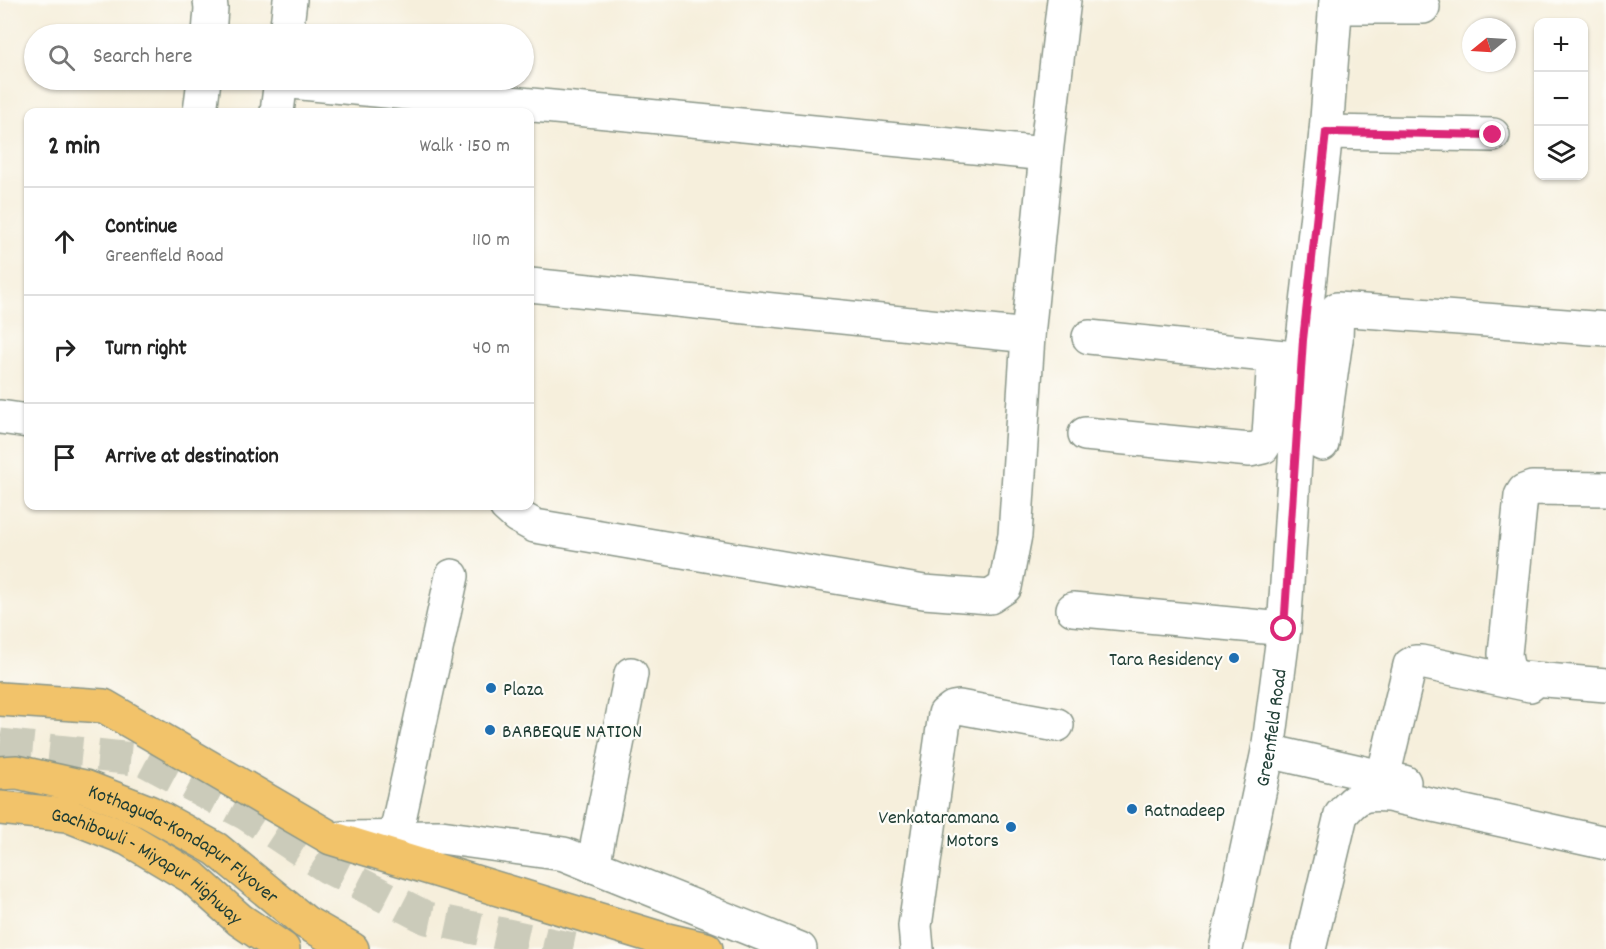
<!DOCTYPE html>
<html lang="en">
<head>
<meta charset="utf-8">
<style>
  :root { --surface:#fff; --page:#f2f2f2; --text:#222; --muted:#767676; --line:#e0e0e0 }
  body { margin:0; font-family:Dekko,sans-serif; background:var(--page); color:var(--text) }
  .controls { position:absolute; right:18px; top:18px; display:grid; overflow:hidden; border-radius:12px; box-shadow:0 2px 4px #0004 }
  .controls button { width:54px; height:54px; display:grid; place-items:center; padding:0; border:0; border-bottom:2px solid var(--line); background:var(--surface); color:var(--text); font:30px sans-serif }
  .compass { position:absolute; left:1462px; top:18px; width:54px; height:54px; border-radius:50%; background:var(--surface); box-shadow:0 2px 4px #0004; rotate:252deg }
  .stop { position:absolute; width:18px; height:18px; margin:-14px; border:4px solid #db2777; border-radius:50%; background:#fff }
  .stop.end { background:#db2777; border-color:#fff; box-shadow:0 2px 6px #0008 }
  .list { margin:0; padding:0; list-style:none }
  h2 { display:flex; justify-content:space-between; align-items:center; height:78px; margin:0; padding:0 24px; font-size:26px }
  h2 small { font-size:20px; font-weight:400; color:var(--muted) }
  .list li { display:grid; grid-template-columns:39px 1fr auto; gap:18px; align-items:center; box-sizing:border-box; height:108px; padding:0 24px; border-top:2px solid var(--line) }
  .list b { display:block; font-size:22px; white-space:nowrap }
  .list p { margin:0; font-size:20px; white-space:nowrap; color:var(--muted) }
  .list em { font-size:20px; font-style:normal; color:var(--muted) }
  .icon { flex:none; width:33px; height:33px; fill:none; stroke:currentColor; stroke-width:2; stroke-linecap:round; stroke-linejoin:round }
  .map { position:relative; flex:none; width:1606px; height:949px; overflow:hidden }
  .search { position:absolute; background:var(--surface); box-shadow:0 2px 4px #0004; left:24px; top:24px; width:510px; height:66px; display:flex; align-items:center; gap:15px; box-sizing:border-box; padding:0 21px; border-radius:33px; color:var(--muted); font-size:22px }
  .panel { position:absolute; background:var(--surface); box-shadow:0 2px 4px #0004; left:24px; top:108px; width:510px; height:402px; border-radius:12px }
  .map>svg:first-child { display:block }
</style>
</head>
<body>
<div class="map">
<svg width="1606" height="949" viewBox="0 0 1606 949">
  <rect width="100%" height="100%" fill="#fdfcf7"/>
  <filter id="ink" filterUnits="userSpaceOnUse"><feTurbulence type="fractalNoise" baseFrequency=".0167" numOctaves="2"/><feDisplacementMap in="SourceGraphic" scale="12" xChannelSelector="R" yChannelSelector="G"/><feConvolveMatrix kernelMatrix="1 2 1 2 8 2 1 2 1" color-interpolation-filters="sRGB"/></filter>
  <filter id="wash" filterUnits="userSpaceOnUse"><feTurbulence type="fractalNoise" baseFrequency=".008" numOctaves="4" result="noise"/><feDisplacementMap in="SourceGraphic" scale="24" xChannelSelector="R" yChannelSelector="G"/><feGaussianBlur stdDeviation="1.35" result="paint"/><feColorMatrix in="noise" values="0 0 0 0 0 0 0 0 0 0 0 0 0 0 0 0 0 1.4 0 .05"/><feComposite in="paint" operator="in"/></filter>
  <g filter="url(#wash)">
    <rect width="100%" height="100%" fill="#f6efdc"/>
  </g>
  <g filter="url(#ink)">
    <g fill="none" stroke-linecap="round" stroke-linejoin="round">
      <!-- major-tunnel -->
      <path stroke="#cbcbba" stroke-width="33" stroke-dasharray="33 16" stroke-linecap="butt" d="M0,745L144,760L246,814L327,867L427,918L573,949"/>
      <defs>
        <g id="minor">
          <path d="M1336,7H1423"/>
          <path d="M209,34L211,8L210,0"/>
          <path d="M286,34L290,0"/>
          <path d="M281,81L1046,154"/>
          <path d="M200,112L204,80"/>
          <path d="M277,112L281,80"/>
          <path d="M1326,132L1493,135"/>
          <path d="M530,285L1028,336"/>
          <path d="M1089,337L1295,358"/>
          <path d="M1303,340L1336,339L1337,309L1606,329"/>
          <path d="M1300,401L1327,403L1322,444"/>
          <path d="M1327,403L1336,339"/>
          <path d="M0,417L28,421"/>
          <path d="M1085,434L1250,450L1263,447L1269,436L1274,357"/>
          <path d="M1606,489L1532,488L1524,491L1521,496L1505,654C1507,667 1508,674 1522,678L1606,685"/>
          <path d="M506,506L517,516L535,526L924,592L990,597L1005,587L1015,535L1028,336L1046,154L1064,0"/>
          <path d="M1073,609L1284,629"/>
          <path d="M1268,751L1404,782"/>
          <path d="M1383,777L1410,665L1415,662H1421L1530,685"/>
          <path d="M342,838L441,837L564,854L800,949"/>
          <path d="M395,838L452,576"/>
          <path d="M593,866L631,674"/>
          <path d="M917,949L915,926L945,714L953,708L959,707L1057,725"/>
          <path id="s1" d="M1226,949L1268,751L1284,629L1303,340L1326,132L1336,0"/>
          <path d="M1309,949L1341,815C1357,795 1364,793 1388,795L1606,843"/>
        </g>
        <g id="major">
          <path d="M0,699L104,706L331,838L659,938L706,949"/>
          <path id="s2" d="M0,773L17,772L85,787L149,812L216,849L305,922L352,949"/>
          <path id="s3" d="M0,808L67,815L128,839L192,877L240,920L283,949"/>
        </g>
      </defs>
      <!-- minor casing -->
      <use href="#minor" stroke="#8a9688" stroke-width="36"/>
      <!-- major casing -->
      <use href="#major" stroke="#8a9688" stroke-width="36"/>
      <!-- minor -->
      <use href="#minor" stroke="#fff" stroke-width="33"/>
      <!-- major -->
      <use href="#major" stroke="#f2c36a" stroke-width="33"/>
    </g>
  </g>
  <g fill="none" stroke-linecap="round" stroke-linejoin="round" filter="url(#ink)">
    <!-- route -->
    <path stroke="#db2777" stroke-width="8" d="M1284,629L1303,340L1326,132L1493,135"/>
  </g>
  <!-- markers -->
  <g fill="#1f6fb2" stroke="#fdfcf7" stroke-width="2">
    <circle cx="1234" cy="658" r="6"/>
    <circle cx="491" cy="688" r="6"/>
    <circle cx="490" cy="730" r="6"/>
    <circle cx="1132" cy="809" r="6"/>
    <circle cx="1011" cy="827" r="6"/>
  </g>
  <g text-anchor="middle" stroke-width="4.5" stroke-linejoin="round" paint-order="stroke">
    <!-- poi labels -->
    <g font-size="20" fill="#1f3d34" stroke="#fdfcf7" text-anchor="start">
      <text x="1222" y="665" text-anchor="end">Tara Residency</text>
      <text x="503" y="695">Plaza</text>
      <text x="502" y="737">BARBEQUE NATION</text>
      <text x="1144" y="816">Ratnadeep</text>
      <text x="999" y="823" text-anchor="end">Venkataramana<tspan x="999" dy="23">Motors</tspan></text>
    </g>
    <!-- street labels -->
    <g font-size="20" fill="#1f3d34" stroke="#fdfcf7">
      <text dy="7" stroke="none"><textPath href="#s1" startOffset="226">Greenfield Road</textPath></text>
      <text dy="7" stroke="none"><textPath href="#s2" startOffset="201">Kothaguda-Kondapur Flyover</textPath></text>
      <text dy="7" stroke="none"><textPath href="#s3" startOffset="162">Gachibowli - Miyapur Highway</textPath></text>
    </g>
  </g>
</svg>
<div class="controls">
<button>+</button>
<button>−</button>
<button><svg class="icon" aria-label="layers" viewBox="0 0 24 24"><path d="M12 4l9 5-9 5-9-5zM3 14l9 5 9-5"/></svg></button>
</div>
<svg class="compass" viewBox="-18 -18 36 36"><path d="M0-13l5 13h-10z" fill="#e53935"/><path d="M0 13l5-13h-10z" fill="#767676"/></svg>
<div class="stop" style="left:1284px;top:629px"></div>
<div class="stop end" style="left:1493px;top:135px"></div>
<div class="search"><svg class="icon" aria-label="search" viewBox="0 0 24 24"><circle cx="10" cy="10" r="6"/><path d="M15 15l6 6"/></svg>Search here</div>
<section class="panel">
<h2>2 min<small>Walk · 150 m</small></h2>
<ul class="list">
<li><svg class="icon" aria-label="ahead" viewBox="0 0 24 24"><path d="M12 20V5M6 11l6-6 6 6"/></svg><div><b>Continue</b><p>Greenfield Road</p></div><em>110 m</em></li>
<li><svg class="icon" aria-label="right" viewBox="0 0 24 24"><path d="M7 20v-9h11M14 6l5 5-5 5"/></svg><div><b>Turn right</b></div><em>40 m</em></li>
<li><svg class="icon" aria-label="arrive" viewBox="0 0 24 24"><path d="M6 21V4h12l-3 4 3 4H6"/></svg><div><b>Arrive at destination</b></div></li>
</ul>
</section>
</div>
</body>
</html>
